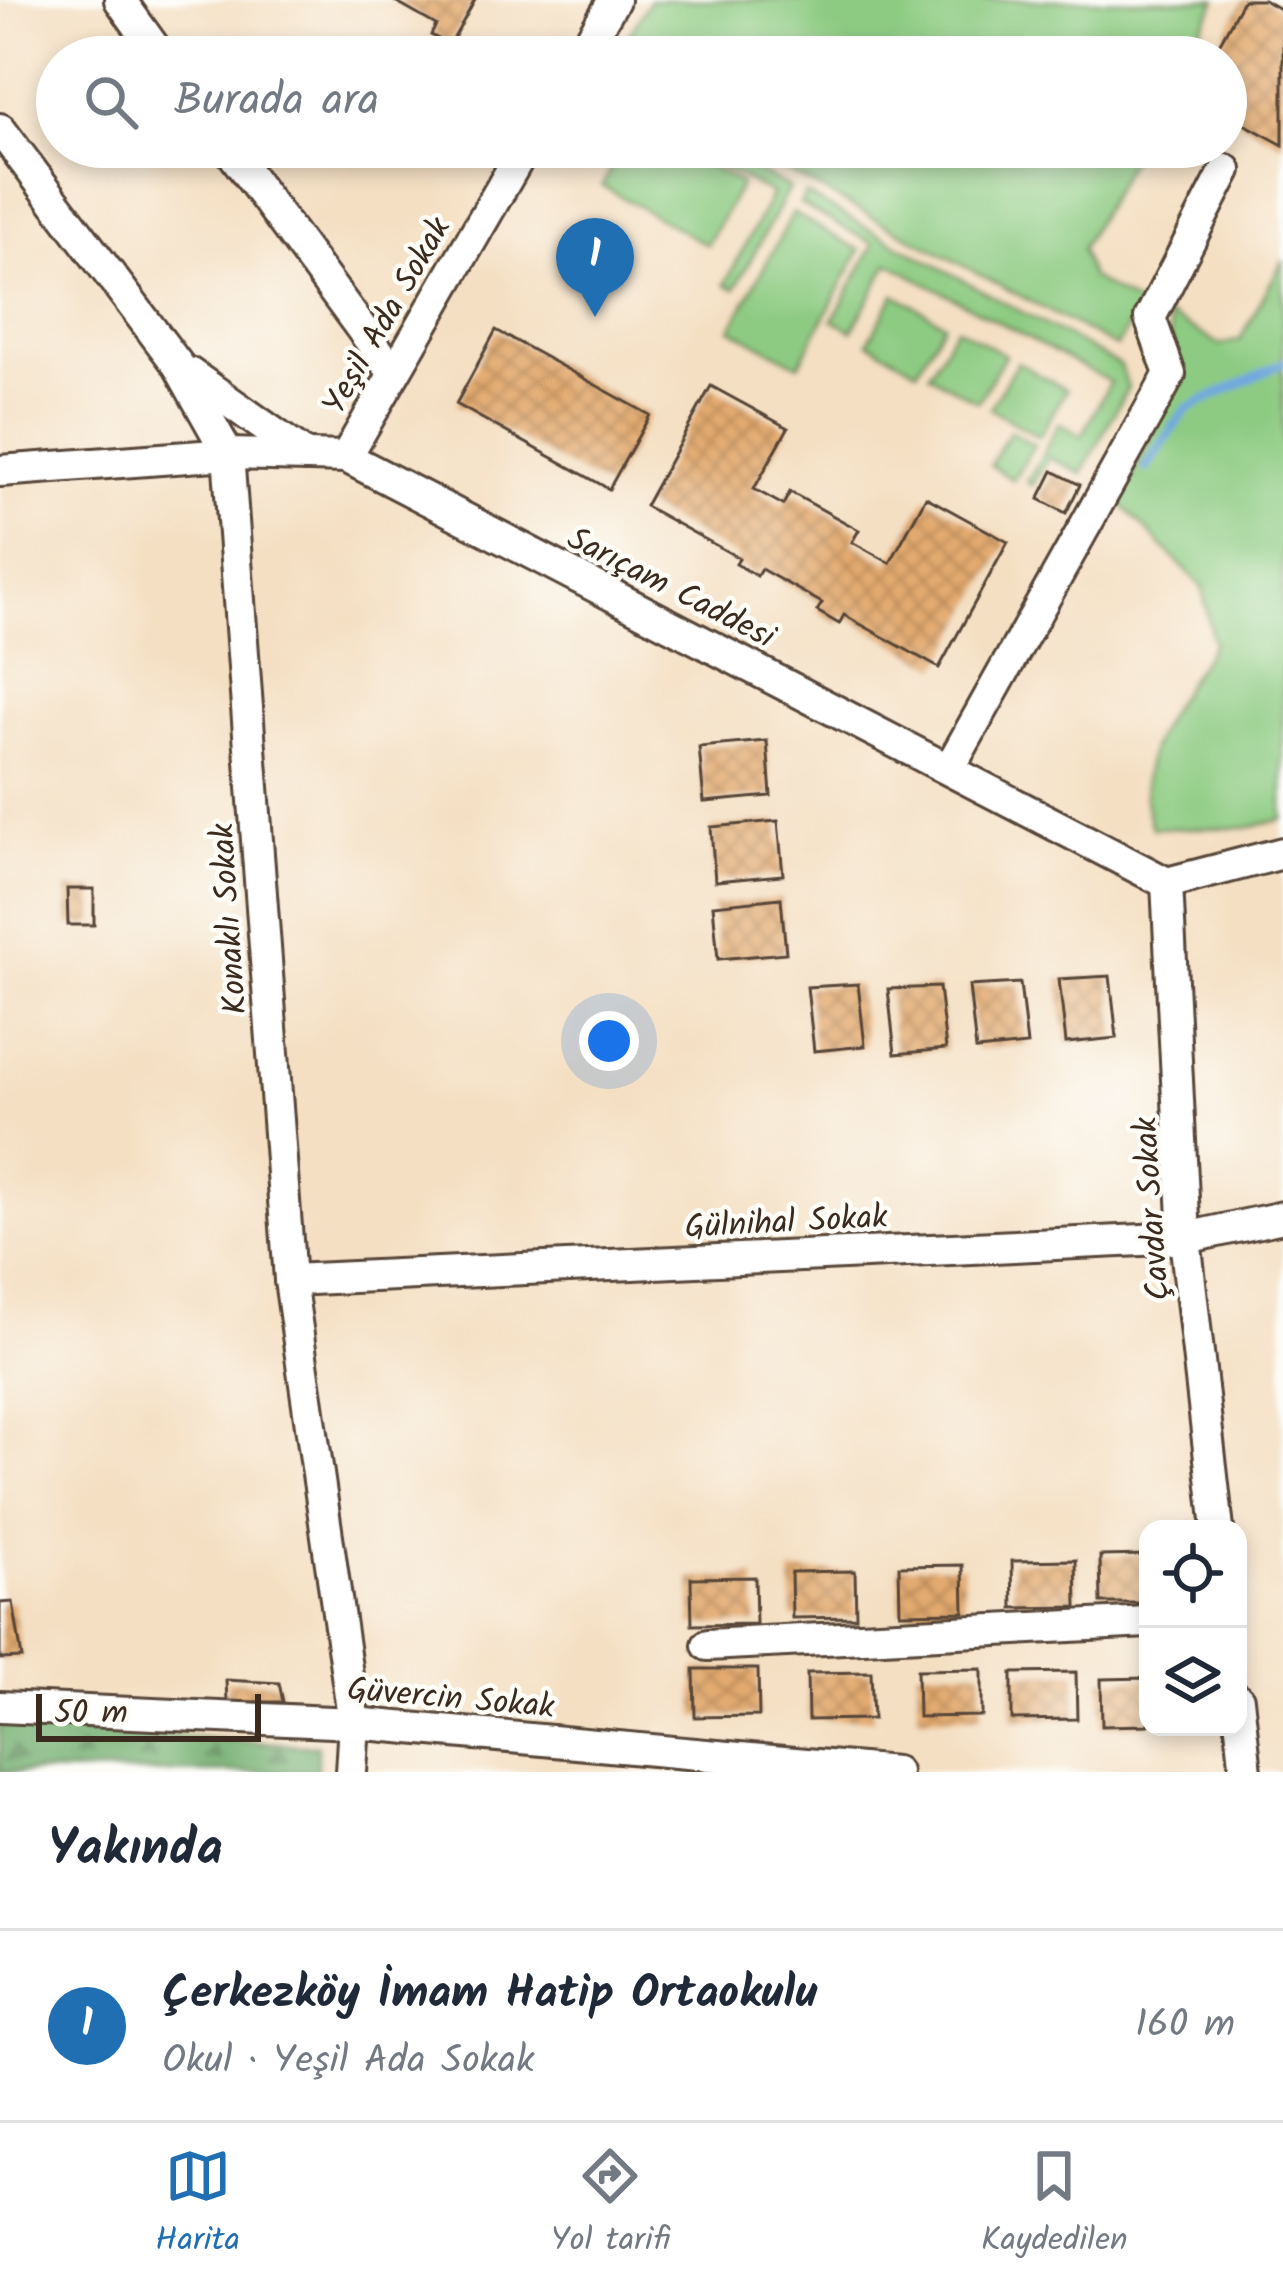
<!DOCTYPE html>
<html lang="tr">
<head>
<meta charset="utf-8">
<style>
  :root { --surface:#fff; --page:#f6f6f7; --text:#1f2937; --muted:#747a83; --line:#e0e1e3; --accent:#1f6fb2 }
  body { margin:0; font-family:Kalam,sans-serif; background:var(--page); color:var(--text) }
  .controls { position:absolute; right:36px; bottom:36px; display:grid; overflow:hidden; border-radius:24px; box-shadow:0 6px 18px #0003 }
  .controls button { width:108px; height:108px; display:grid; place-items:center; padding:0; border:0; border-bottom:3px solid var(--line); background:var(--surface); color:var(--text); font:60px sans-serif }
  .scale { position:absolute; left:36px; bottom:30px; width:225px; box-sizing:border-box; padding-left:12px; border:6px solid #3b2a1e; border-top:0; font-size:33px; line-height:42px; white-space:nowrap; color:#3b2a1e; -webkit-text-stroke:9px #fdfcf7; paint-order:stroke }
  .you { position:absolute; left:609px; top:1041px; width:42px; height:42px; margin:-30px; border:9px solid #fff; border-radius:50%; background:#1a73e8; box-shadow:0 0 0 18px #1a73e833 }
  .badge { display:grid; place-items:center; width:78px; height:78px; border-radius:50%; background:var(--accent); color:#fff; font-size:39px; font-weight:700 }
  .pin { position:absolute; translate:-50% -99px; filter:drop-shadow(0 3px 6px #0008) }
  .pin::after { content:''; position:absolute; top:63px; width:42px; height:36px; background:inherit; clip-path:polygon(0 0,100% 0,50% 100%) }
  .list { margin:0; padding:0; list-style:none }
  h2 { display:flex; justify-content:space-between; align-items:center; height:156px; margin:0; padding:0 48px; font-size:51px }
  h2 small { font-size:39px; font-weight:400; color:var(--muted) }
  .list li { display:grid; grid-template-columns:78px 1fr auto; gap:36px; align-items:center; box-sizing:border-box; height:192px; padding:0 48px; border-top:3px solid var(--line) }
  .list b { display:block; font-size:45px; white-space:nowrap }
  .list p { margin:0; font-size:39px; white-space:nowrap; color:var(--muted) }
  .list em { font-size:39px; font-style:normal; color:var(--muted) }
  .icon { flex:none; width:66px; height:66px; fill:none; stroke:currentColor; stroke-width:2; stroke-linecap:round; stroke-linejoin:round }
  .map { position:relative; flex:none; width:1283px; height:1772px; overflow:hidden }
  .search { position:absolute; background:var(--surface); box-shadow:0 6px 18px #0003; left:36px; right:36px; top:36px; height:132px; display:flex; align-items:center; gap:30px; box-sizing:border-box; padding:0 42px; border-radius:66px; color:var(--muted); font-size:45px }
  .sheet { height:348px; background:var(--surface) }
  nav { display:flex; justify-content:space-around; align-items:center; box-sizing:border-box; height:168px; border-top:3px solid var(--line); background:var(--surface); font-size:33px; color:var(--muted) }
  nav a { display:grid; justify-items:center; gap:6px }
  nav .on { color:var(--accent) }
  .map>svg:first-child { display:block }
</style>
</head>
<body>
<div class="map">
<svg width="1283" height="1772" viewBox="0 0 1283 1772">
  <defs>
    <pattern id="forest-firs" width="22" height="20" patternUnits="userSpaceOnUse" patternTransform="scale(3)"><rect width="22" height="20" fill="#72af70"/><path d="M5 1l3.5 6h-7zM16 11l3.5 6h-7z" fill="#5f8f5b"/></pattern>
    <pattern id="building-cross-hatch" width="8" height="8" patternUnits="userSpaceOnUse" patternTransform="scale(3)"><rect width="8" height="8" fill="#e3aa6f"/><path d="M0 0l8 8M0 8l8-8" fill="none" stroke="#b98b5b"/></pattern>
  </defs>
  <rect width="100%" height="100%" fill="#fdfcf7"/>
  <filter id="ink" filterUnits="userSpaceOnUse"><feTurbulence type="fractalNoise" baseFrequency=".00833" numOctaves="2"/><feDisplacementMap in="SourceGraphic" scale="24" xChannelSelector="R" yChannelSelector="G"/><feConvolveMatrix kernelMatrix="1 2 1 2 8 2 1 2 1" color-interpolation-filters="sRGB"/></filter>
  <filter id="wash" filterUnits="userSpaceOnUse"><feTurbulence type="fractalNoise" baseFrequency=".004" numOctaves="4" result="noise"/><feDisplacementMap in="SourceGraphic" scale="48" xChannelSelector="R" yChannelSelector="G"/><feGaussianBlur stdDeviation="2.7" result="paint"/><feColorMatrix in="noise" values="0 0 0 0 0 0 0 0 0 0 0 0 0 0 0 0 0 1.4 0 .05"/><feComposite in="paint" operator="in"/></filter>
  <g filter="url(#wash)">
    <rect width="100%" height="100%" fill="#f4dfc2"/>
    <!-- green -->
    <g fill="#8dcb82" stroke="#647a50" stroke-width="3">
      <path d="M650,0H1217L1186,57H615Z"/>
      <path d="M623,147H675L741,184L707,245L602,186Z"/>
      <path d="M684,147H712L789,188L735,289L725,284L772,194Z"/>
      <path d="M741,147H1137L1081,249L1090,277L1141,307L1116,347Z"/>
      <path d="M805,194L1121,366L1128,387L1082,474L1049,457L1033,485L1027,482L1059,423L1082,436L1110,382L889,263L852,331L833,320L874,244L800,204Z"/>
      <path d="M793,213L860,250L799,365L731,329Z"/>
      <path d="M1283,260V819L1248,828H1152C1125,755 1176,704 1213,643L1202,587L1121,504L1178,371L1167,315L1221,345L1240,340Z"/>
      <path d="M895,294L944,323L917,370L868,342Z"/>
      <path d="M956,327L1005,355L978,402L929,374Z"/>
      <path d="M1017,362L1066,390L1039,437L990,408Z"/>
      <path d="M1010,431L1034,445L1013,480L990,465Z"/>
    </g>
    <!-- forest -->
    <path fill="url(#forest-firs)" stroke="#566c47" stroke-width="3" d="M0,1723L317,1746V1772H0Z"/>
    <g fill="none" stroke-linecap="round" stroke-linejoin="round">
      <!-- stream -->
      <path stroke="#72a8e0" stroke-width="9" d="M1146,468L1186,409L1283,363"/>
    </g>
    <g id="blocks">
      <!-- building -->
      <g fill="url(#building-cross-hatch)">
        <path d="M392,0H475L450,45L431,35L436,25Z"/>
        <path d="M1243,0H1264L1283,11V145L1226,114V57H1212Z"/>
        <path d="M496,330L650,415L609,489L456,404Z"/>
        <path d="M711,386L788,428L754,489L783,505L790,492L859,530L852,542L890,563L926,497L1008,542L939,668L844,615L839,624L817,611L822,603L761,569L757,576L736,564L739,558L645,506Z"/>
        <path d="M1053,471L1080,485L1066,513L1039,499Z"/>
        <path d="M767,741L771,796L704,802L699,747Z"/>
        <path d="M778,821L783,875L715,881L711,827Z"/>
        <path d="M67,889H94V925H68Z"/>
        <path d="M781,898L786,953L718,959L713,905Z"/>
        <path d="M1110,976L1117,1038L1066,1043L1059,979Z"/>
        <path d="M1020,983L1027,1045L976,1050L969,986Z"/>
        <path d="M858,984L865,1046L814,1051L807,987Z"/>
        <path d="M939,987L946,1049L895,1054L888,989Z"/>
        <path d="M1148,1555V1603H1101L1100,1556Z"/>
        <path d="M1076,1560L1077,1607L1013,1608L1012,1561Z"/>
        <path d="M963,1565L964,1612L900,1613L899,1566Z"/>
        <path d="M855,1571L856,1617L792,1618L791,1572Z"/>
        <path d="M755,1577L756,1624L692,1625L691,1578Z"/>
        <path d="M13,1602L22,1658L0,1659V1603Z"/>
        <path d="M694,1669H758L759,1716L695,1717Z"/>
        <path d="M982,1669V1716L918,1717L917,1670Z"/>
        <path d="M871,1672L873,1719L808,1720L807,1673Z"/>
        <path d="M1076,1672L1077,1719L1012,1720V1673Z"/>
        <path d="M1148,1678V1725L1102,1726L1101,1679Z"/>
        <path d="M226,1680L279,1683L283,1702H227Z"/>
      </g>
    </g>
  </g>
  <g filter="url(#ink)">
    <use href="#blocks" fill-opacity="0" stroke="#574537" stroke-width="3"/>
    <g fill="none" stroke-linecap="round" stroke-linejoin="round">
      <defs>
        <g id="minor">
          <path d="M120,0L161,57"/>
          <path d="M580,57L614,0"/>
          <path d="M0,129L178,365L228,454L290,1280L354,1723L351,1772"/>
          <path d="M228,147L394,373"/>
          <path d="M189,373L306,456"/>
          <path d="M346,457L525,147"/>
          <path d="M0,471L228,454L346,457L1167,883L1283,853"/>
          <path d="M949,769L1170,374L1150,318L1226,170"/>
          <path d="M1167,883L1185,1238L1218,1529"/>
          <path d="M290,1280L1185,1238L1283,1217"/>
          <path d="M708,1645L1148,1622"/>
          <path d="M1238,1699L1246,1772"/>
          <path d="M0,1707L354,1723L895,1772"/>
        </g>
      </defs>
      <!-- minor casing -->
      <use href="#minor" stroke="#574537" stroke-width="36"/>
      <!-- minor -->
      <use href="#minor" stroke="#fff" stroke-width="30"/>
    </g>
  </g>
  <g text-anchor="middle" stroke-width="9" stroke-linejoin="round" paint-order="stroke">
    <!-- street labels -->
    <g font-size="33" fill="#3b2a1e" stroke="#fdfcf7">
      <text transform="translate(385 315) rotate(-60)" y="12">Yeşil Ada Sokak</text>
      <text transform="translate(672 586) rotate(27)" y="12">Sarıçam Caddesi</text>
      <text transform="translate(227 919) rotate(-94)" y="12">Konaklı Sokak</text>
      <text transform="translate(1150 1209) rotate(-94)" y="12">Çavdar Sokak</text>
      <text transform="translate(786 1220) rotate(-3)" y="12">Gülnihal Sokak</text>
      <text transform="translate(451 1696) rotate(5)" y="12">Güvercin Sokak</text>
    </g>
  </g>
</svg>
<div class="controls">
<button><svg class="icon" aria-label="locate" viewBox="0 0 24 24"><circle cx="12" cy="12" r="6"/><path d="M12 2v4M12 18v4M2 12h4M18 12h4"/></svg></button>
<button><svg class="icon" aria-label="layers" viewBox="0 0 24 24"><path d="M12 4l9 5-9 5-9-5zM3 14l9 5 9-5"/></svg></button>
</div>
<div class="scale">50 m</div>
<div class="you"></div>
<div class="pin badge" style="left:595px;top:317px">1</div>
<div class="search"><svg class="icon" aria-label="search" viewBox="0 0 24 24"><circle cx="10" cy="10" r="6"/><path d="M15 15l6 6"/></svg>Burada ara</div>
</div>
<section class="sheet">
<h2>Yakında<small></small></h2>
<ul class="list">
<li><span class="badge">1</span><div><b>Çerkezköy İmam Hatip Ortaokulu</b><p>Okul · Yeşil Ada Sokak</p></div><em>160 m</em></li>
</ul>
</section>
<nav>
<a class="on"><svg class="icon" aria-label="map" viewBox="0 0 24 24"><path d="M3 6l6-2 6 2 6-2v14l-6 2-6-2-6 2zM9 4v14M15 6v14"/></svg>Harita</a>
<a><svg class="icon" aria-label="directions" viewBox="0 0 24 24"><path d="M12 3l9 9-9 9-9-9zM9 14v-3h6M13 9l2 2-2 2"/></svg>Yol tarifi</a>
<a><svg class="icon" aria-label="saved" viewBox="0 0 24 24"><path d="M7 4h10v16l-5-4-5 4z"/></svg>Kaydedilen</a>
</nav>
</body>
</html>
